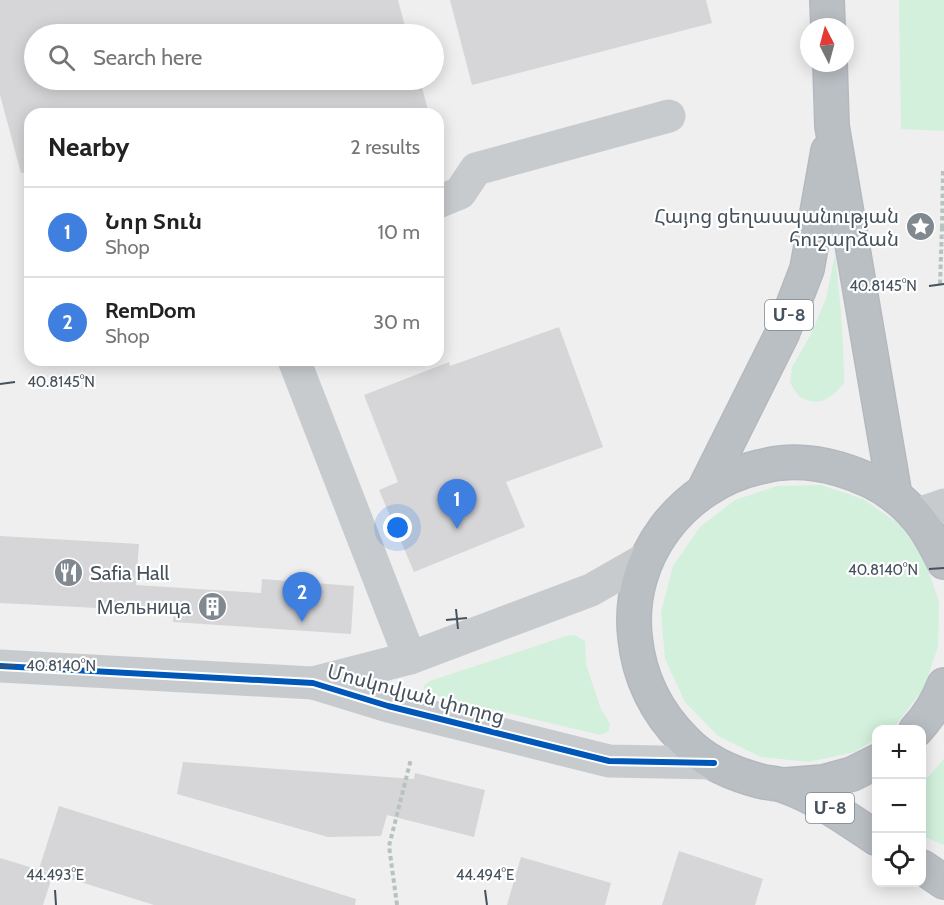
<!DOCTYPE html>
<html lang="en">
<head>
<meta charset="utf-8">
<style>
  :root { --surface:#fff; --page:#f2f2f2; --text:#222; --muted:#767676; --line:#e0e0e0; --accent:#818990 }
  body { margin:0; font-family:Cabin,"Noto Sans Armenian",sans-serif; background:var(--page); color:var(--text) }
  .controls { position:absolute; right:18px; bottom:18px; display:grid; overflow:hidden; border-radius:12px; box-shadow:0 3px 15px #0003 }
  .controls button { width:54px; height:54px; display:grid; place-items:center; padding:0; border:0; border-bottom:2px solid var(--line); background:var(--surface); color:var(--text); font:30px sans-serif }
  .compass { position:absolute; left:800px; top:18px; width:54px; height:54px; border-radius:50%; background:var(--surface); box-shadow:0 3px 15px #0003; rotate:354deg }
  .you { position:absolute; left:398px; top:528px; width:21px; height:21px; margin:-15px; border:4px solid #fff; border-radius:50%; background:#1a73e8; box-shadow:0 0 0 9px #1a73e833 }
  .badge { display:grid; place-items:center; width:39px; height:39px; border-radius:50%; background:var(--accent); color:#fff; font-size:20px; font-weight:700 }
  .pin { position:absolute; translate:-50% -50px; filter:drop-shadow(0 2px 3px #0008) }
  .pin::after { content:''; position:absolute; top:32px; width:21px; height:18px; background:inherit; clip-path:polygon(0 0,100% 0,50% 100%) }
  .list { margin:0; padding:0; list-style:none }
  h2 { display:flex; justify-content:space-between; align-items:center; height:78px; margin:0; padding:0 24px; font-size:26px }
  h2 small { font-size:20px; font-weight:400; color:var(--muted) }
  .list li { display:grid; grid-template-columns:39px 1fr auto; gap:18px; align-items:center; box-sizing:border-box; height:90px; padding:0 24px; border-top:2px solid var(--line) }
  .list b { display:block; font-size:22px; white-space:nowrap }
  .list p { margin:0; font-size:20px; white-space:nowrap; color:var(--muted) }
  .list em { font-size:20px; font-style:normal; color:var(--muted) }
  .icon { flex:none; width:33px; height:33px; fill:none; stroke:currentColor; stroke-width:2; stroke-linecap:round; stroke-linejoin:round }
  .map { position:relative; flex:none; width:944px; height:905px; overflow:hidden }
  .search { position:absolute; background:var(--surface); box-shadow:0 3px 15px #0003; left:24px; top:24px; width:420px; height:66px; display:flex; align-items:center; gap:15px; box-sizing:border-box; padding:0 21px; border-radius:33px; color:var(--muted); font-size:22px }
  .panel { position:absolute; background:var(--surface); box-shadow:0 3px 15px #0003; left:24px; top:108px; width:420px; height:258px; border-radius:18px }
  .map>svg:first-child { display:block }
</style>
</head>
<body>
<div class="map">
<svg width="944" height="905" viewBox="0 0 944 905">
  <rect width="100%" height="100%" fill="#f0efef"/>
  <!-- green -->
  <g fill="#d2f0dc">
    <path d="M899,0H944V131L901,129Z"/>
    <path d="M835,254C840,297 844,340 844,383C833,396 821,408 802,398C797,396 794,388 790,383L792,367L810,336L826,299Z"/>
    <path d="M821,485L863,499L899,524L925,560L939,602L938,647L924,688L895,726L889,729L876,730V738L855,752L808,762L761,757L718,736L685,702L665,659L661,612L673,566L700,527L735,500L777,486Z"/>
    <path d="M575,635L585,641L586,664L601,709L610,724L609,731L600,735L429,694L425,691L424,685L430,681L566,636Z"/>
    <path d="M944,759V845L922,836V780L929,776Z"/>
  </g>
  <!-- building -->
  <g fill="#d6d6d8">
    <path d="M0,0H398L407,34H34V80H420L429,114H30V172L21,173L0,95Z"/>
    <path d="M450,0H706L712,23L472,85Z"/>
    <path d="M559,327L603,447L506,482L525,527L414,572L379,490L398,482L364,395L449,362L450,366Z"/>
    <path d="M0,536L139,544L136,585L261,593L262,579L354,586L351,634L173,622L174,612L0,603Z"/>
    <path d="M183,762L414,779L415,773L485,790L474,837L387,815L381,836L328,837L177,794Z"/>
    <path d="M59,806L356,899L355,905H154L39,869Z"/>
    <path d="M679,851L763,879L755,905H662Z"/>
    <path d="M521,857L611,883L605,905H507Z"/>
    <path d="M0,858L53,874L43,905H0Z"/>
  </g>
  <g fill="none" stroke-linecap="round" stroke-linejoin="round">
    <defs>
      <g id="highway">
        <path d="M827,0L828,27"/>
        <path d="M830,63L832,126L895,496"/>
        <path d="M704,490L782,334L807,269L828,151"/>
        <path d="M916,730C928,717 938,701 944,685"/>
        <path d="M785,785L823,782L852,774L876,762"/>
        <path d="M876,838C846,818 817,797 782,785C775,783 767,783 760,781C733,774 704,761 685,741C656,712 639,678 635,637C626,557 682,485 759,467C766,466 774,463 781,463C801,461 821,464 839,469C859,475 880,484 896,497C919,515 931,535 944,562"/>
        <path d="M922,867L944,882"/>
      </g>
    </defs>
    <!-- highway casing -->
    <use href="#highway" stroke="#b4b9bf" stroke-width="36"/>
    <!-- path -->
    <g stroke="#b6c3bf" stroke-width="4" stroke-dasharray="4.5 3" stroke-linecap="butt">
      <path d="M942,228L943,170"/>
      <path d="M940,284L942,228H944"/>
      <path d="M397,905L389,846L411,759"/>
    </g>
    <!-- minor -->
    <g stroke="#c8cbce" stroke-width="33">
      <path d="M438,202L460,193L476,169L669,116"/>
      <path d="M294,360L410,658"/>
      <path d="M915,515L944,505"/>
      <path d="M0,666L313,683L388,706L609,761L714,763"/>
      <path d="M313,683L410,658L591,590L647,558"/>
    </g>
    <!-- highway -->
    <use href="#highway" stroke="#babfc4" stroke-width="33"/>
    <defs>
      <path id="cycleway" d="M0,666L313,683L388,706L609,761L714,763"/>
    </defs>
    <!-- cycleway casing -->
    <use href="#cycleway" stroke="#fff" stroke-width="10"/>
    <!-- cycleway -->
    <use href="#cycleway" stroke="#0057b8" stroke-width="6"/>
  </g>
  <!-- ticks -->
  <path fill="none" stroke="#45525d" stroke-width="2" d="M929,286L944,284M0,384L15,382M929,569L944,568M456,609L458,629M446,620L467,618M0,667L15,665M55,890L56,905M485,890L487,905"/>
  <!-- icons -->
  <defs>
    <symbol id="sight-disc" viewBox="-11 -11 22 22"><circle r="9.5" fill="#818990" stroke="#fff"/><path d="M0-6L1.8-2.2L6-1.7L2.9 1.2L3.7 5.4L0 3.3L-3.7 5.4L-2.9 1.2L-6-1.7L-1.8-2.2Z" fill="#fff"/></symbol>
    <symbol id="restaurant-disc" viewBox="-11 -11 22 22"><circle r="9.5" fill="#818990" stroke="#fff"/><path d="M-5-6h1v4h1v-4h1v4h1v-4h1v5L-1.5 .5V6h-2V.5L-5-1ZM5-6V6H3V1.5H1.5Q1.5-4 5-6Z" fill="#fff"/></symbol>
    <symbol id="building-disc" viewBox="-11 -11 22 22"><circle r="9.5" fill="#818990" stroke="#fff"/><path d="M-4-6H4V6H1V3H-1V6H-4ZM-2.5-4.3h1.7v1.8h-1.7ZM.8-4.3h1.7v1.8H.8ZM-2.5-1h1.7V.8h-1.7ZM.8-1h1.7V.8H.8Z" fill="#fff"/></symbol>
  </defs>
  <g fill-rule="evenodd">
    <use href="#sight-disc" x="904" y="210" width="33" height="33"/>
    <use href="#restaurant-disc" x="52" y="556" width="33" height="33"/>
    <use href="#building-disc" x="196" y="590" width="33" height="33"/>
  </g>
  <g text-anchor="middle" stroke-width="4.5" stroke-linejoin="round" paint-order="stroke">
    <!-- shield labels -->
    <g fill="#fff" stroke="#7d868e" stroke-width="1.5">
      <rect x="765" y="300" width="48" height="30" rx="4.5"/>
      <rect x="806" y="793" width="48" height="30" rx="4.5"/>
    </g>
    <g font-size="18" font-weight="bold" fill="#45525d">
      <text x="789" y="321">Մ-8</text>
      <text x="830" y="814">Մ-8</text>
    </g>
    <!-- poi labels -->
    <g font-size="20" fill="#45525d" stroke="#fff" text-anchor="end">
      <text x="899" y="223">Հայոց ցեղասպանության<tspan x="899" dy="23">հուշարձան</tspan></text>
      <text x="90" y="580" text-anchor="start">Safia Hall</text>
      <text x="191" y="614">Мельница</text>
    </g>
    <!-- street labels -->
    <g font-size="20" fill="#45525d" stroke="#fff">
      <text transform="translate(416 694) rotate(15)" y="7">Մոսկովյան փողոց</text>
    </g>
  </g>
  <g font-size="15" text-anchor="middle" fill="#45525d" stroke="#fff" stroke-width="4.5" stroke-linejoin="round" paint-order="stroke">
    <text x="883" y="291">40.8145°N</text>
    <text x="61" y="387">40.8145°N</text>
    <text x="883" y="575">40.8140°N</text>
    <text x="61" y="671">40.8140°N</text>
    <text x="55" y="880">44.493°E</text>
    <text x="485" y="880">44.494°E</text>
  </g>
</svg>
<div class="controls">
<button>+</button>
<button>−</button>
<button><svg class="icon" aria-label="locate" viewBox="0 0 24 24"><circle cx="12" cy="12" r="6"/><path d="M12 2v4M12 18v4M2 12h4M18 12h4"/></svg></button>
</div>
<svg class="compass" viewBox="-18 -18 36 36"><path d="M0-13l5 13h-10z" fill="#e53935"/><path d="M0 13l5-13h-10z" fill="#767676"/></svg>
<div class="you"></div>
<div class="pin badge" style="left:457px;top:529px;background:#3f7fe0">1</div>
<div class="pin badge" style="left:302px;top:622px;background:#3f7fe0">2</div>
<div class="search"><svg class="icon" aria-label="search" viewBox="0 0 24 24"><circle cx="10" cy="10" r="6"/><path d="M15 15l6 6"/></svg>Search here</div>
<section class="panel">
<h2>Nearby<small>2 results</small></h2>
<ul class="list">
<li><span class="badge" style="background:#3f7fe0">1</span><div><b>Նոր Տուն</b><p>Shop</p></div><em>10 m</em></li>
<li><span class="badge" style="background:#3f7fe0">2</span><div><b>RemDom</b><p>Shop</p></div><em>30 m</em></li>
</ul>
</section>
</div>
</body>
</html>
